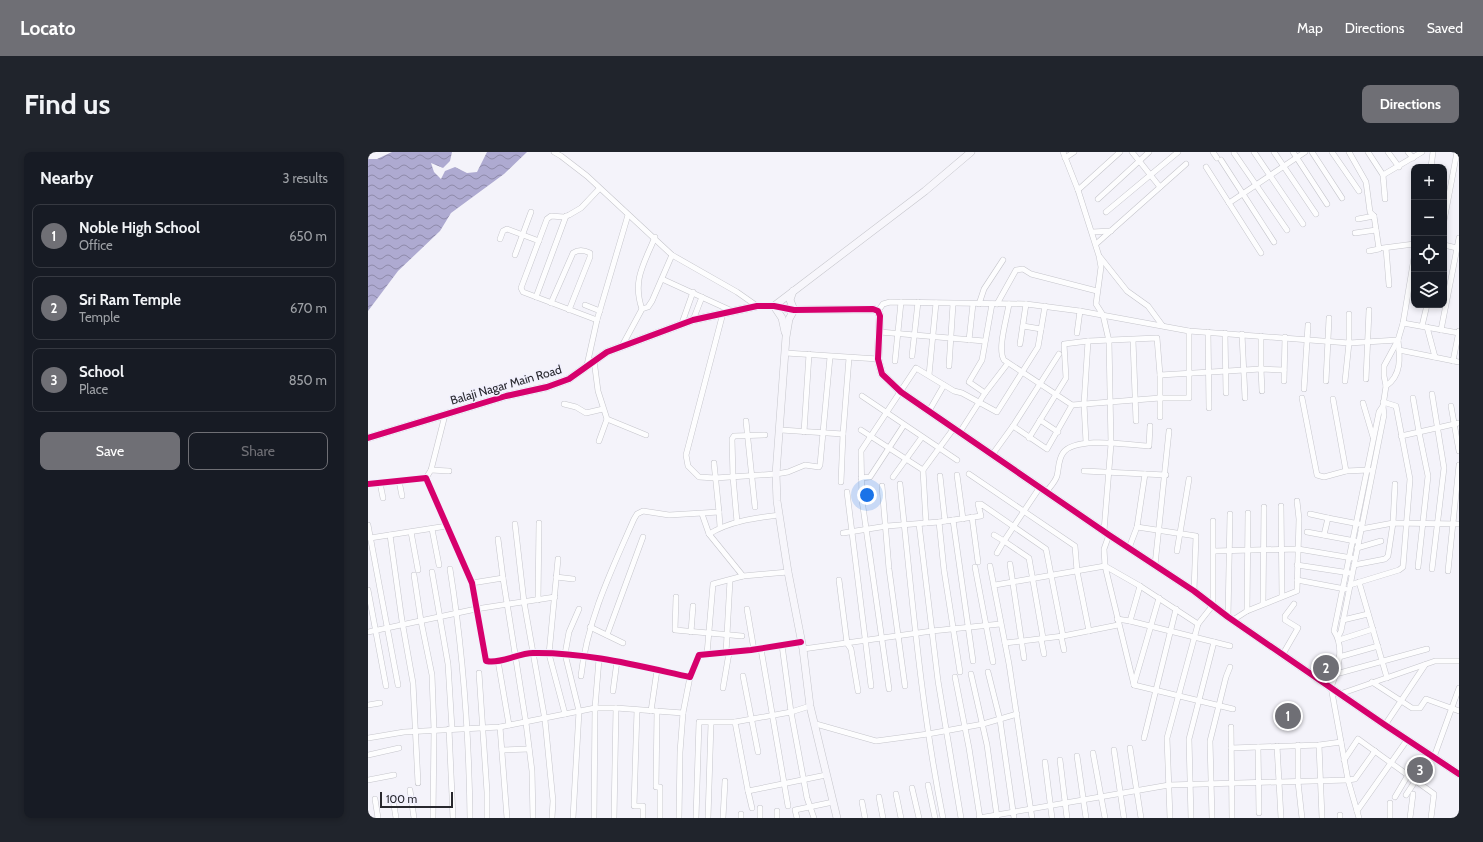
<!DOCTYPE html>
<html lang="en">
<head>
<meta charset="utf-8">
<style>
  :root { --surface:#171b24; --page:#20242c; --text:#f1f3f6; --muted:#9ea1a6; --line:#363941; --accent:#6f6f75 }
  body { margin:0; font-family:Cabin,sans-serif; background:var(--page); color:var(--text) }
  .controls { position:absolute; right:12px; top:12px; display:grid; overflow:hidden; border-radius:8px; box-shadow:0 2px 6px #0003 }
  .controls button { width:36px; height:36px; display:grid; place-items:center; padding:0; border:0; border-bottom:1px solid var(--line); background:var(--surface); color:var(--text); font:20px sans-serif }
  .scale { position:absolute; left:12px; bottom:10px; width:73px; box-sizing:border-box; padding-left:4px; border:2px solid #28282e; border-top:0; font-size:11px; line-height:14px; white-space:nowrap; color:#28282e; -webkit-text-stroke:3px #f1f0fd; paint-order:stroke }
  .you { position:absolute; left:499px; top:343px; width:14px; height:14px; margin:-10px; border:3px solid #fff; border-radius:50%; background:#1a73e8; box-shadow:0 0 0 6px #1a73e833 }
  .badge { display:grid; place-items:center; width:26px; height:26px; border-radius:50%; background:var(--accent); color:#fff; font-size:13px; font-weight:700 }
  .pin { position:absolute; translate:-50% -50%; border:2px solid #fff; box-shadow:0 1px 4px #0006 }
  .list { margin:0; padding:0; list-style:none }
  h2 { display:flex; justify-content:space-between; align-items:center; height:52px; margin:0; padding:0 16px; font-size:17px }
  h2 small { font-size:13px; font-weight:400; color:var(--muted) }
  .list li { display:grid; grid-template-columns:26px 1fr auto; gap:12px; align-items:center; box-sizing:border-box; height:64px; margin:0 8px 8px; padding:0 8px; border:1px solid var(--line); border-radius:8px }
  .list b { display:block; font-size:15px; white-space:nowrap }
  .list p { margin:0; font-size:13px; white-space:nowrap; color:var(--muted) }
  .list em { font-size:13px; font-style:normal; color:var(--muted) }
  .actions { display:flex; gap:8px; padding:12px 16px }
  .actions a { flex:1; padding:9px 0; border:1px solid var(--accent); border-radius:8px; text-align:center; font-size:14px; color:var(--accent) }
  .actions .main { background:var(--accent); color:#fff }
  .icon { flex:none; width:22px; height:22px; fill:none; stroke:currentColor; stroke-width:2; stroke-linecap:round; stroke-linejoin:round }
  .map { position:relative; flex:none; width:1091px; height:666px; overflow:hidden; border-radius:8px }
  header { display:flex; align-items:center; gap:24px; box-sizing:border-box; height:56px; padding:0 20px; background:var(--accent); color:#fff }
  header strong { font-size:19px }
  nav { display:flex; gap:22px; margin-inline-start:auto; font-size:14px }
  .intro { display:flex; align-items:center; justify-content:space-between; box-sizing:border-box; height:96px; padding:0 24px }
  h1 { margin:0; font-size:28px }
  .button { padding:10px 18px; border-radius:8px; background:var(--accent); color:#fff; font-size:14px; font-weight:700 }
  main { display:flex; gap:24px; padding:0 24px }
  aside { flex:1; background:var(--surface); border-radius:8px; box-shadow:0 2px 6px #0003 }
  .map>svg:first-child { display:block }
</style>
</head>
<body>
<header>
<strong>Locato</strong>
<nav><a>Map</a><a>Directions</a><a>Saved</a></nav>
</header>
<div class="intro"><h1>Find us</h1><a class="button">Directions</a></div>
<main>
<aside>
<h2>Nearby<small>3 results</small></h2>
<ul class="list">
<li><span class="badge">1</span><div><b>Noble High School</b><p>Office</p></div><em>650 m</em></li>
<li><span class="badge">2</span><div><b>Sri Ram Temple</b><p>Temple</p></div><em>670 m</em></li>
<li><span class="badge">3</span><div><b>School</b><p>Place</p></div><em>850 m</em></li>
</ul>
<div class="actions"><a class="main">Save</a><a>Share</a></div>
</aside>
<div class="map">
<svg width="1091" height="666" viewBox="0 0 1091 666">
  <defs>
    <pattern id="water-waves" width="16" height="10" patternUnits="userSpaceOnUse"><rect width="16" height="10" fill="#aeaad1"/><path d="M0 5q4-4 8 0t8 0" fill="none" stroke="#8e8aaa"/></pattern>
  </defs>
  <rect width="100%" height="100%" fill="#f4f3fa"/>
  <!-- water -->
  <path fill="url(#water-waves)" d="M24,0H84L82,9L75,16L63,11L66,20L73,27L77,19L87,15L99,21L109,20L119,0H159L136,22L83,61L72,79L30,119L0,159V7H9Z"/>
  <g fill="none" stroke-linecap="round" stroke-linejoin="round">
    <defs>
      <g id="street">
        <path d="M186,0L193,4L219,24L304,103L369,140L389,154"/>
        <path d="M695,0L710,38L731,104L733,115L728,152L735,163L741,189L743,292L736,379"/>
        <path d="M764,0L792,35"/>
        <path d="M845,0L849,6"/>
        <path d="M886,0L935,72"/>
        <path d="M906,0L948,62"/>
        <path d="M925,0L959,52"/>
        <path d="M944,0L974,46"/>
        <path d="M964,0L991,39"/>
        <path d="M981,0L998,30L1002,60L1006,64L1011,97L1001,99"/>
        <path d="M1000,0L1015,23L1017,47"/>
        <path d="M1020,0L1031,15"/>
        <path d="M1040,0L1045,6"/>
        <path d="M866,1L919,78"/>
        <path d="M697,6L706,0"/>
        <path d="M853,8L906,90"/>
        <path d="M838,15L893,101"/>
        <path d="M1063,15L1065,0"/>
        <path d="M1015,23L1054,0"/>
        <path d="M710,38L752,0"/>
        <path d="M730,47L781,0"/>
        <path d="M861,51L937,0"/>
        <path d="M738,60L810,0"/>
        <path d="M990,67L1006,64"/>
        <path d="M1076,69L1089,0"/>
        <path d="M724,80L743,79"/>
        <path d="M987,81L1008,78"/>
        <path d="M132,87L135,79L139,77L171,89"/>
        <path d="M728,92L818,12"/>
        <path d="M1076,93L1089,96"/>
        <path d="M1015,96L1046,92"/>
        <path d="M1018,96L1021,133"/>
        <path d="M147,103L163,60"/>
        <path d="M732,105L759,139L780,154L794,173"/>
        <path d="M294,127L364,159"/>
        <path d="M168,145L198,64"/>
        <path d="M183,151L205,101C211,97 216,98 222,101V105L201,158"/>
        <path d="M611,152L616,137L635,108"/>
        <path d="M629,152L648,118L655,117L663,122L729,139"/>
        <path d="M641,152C639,166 629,197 636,208L704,253L792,246H821V179"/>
        <path d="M217,153L232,159"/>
        <path d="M274,157C264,128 276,112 287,85"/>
        <path d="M510,159L515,152L522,150L658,152L712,159L821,179L981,191L1030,188"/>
        <path d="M355,161L318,303L320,314L331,325L347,326L408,322L420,320L437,313L451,315L452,313L462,205"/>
        <path d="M229,168L155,140L153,136L179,67L183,64L196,65L201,63L213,56L231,37"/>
        <path d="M325,168L334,145"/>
        <path d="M314,171L325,140"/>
        <path d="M1035,171L1091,181"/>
        <path d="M655,174L673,177"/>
        <path d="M1054,174L1059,153"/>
        <path d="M1059,175L1067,205"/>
        <path d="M1073,178L1091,86"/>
        <path d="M512,180L616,189"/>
        <path d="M840,180L841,256"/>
        <path d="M709,181L712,159"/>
        <path d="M857,181L858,241"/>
        <path d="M874,182L877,246"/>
        <path d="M601,188L605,152"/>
        <path d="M765,188L768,269"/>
        <path d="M652,192L658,152"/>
        <path d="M254,194L274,157L280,155L284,149L304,103"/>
        <path d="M1031,198L1091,210"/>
        <path d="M418,201L510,207"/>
        <path d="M544,204L550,150"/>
        <path d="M226,208L230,239L239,267L278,283"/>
        <path d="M527,209L533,150"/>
        <path d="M1085,209L1091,179"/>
        <path d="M219,213L229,168L260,63"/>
        <path d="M581,214L585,152"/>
        <path d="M561,223L568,151"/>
        <path d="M792,223V265"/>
        <path d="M998,227L1001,158"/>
        <path d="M916,229L917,185"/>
        <path d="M958,229L961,166"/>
        <path d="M977,229L981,191V162"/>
        <path d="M1018,234C1034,223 1032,205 1030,188"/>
        <path d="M936,237L940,173"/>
        <path d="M894,239L893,217L916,218"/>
        <path d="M617,241L601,230L614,208L624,152"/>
        <path d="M494,244L589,308"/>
        <path d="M934,246L949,323L956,325L978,319L1001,318"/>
        <path d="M965,247L978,319"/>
        <path d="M995,251L1005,285"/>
        <path d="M196,252L208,255L218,261L235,257"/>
        <path d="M1083,254L1091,299"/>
        <path d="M561,259L576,233"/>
        <path d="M672,268L690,280"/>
        <path d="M378,269L387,355"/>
        <path d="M645,274L679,297L704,253"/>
        <path d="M413,278L475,282"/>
        <path d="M493,278L555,318"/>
        <path d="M436,280L441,202"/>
        <path d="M592,280L617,241L640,211"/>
        <path d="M1033,284L1051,280L1045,246"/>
        <path d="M661,286L698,226L696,192L720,189L789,186L792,223L893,217V184"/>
        <path d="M231,289L239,267"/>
        <path d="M718,290L716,252L720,189"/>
        <path d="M624,303L645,274L691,202"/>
        <path d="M63,318L81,319"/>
        <path d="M716,319L798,323"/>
        <path d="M601,322L707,394L709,419L721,479"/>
        <path d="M589,323L595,367"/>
        <path d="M572,324L577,369"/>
        <path d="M525,325L554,285"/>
        <path d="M58,326L63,318L77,263"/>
        <path d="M493,326L502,325L536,273"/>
        <path d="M31,329L34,344"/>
        <path d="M473,330L475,282L481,206"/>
        <path d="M12,331L15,346"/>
        <path d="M0,332L58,326L104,431L118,509C134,512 150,501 165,501C218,500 271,514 322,525L331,503L383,498L433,490"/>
        <path d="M532,332C544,444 553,556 575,666"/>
        <path d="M514,334L521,417L537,534"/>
        <path d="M672,335L636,389L661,406L675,486"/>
        <path d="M679,339C682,335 687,330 689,324C691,316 690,308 695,301C707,284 761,293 781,294L782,274"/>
        <path d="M479,340L503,534"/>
        <path d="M913,354L914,444"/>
        <path d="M351,360L352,375"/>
        <path d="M334,362L341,382L375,424"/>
        <path d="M942,362L960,366L956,383"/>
        <path d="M604,365L610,410"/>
        <path d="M960,366L991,372"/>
        <path d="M585,368L605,509"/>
        <path d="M369,370L365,325L364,287L366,284L397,283"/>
        <path d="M571,370L576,418L592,520"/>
        <path d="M558,371L555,318L586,276"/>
        <path d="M147,372L156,450L177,568L185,649L184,666"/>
        <path d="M551,372L570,529L593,666"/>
        <path d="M0,373L30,533"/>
        <path d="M769,375L828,384L826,439"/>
        <path d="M64,377L71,413"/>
        <path d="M993,377L1025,371L1091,372"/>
        <path d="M43,380L50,418"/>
        <path d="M939,380L987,389"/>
        <path d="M475,381L519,374L571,370L613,364L610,352H613L678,397L695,484"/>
        <path d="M341,382C362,369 387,366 411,363"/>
        <path d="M22,383L34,469L45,531L50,631"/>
        <path d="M626,383L636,389L629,401"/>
        <path d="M741,383L736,397L737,414L766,533"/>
        <path d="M2,386L79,374"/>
        <path d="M130,387L135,426"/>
        <path d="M761,396L769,375L777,322"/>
        <path d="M989,396L1013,389"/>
        <path d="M809,399L821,327"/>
        <path d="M846,399L930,397L984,406"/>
        <path d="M190,407L181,502L197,562"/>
        <path d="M642,412L656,506"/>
        <path d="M787,413L801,279"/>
        <path d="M929,413L982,421"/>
        <path d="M986,413L1017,407L1020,404L1025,371L1027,332"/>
        <path d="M622,414L641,512L664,666"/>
        <path d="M607,415L625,510"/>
        <path d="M1050,415L1060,324L1051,280L1091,271"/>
        <path d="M82,417C95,499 101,583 102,666"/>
        <path d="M1064,417L1076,316L1064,242"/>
        <path d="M1080,419L1091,313"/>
        <path d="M64,420L80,512L84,577"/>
        <path d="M46,423L53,469L64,523L66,578L65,666"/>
        <path d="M188,425L205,427"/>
        <path d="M471,428L479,491L483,497L490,539"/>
        <path d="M929,428L977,437"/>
        <path d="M991,430L1019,526"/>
        <path d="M104,431L135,426L158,571L164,619L165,666"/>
        <path d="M627,433L737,414L772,434L830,472"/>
        <path d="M982,433L1031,418L1035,415L1042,327L1028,254L1015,250"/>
        <path d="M0,438L18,534"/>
        <path d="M308,445L307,478L374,484"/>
        <path d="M170,448L171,371"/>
        <path d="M895,452L896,355"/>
        <path d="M379,457L386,498"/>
        <path d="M879,459L880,361"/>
        <path d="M860,465L862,362"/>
        <path d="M749,467L762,469L862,494"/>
        <path d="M865,468L879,459L929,439L931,367L929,349"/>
        <path d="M975,468L1000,462"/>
        <path d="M762,469L772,434"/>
        <path d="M222,475L255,491"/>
        <path d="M0,480L108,457L187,445"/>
        <path d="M323,480L325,454"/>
        <path d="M239,483L275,385"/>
        <path d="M693,484L696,498"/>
        <path d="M970,485L973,479L1016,263L1015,254L1018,234L1016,224V214L1030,188L1035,171L1046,106"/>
        <path d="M673,487L676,502"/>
        <path d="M971,488L1005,477"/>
        <path d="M637,491L695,484L750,473"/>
        <path d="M414,493L423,560L439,646L446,666"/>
        <path d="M393,497L420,654"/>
        <path d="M435,497L564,479L632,472"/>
        <path d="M358,501L362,428"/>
        <path d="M339,502L345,432L375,424L420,420"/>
        <path d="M915,502L930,476L917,468V464L926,452"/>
        <path d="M971,505L1010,494"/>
        <path d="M130,509L141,573"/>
        <path d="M620,520L632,568L646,666"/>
        <path d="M111,521L119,640V666"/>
        <path d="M603,522L619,593L629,665"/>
        <path d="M968,522L1059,497"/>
        <path d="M213,524C219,468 244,417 266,367L269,362L275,359L301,363L351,360L346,311"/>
        <path d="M375,524L390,600"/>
        <path d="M587,525L601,596L612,666"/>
        <path d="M1004,530L1044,556H1052L1058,547L1091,559"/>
        <path d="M766,532L791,446"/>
        <path d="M766,533L865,557"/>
        <path d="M355,536L361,501"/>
        <path d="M521,537L494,348L493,299L548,216L586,239L594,241L629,260L670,195L677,154"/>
        <path d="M245,539L249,509"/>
        <path d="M972,542L1067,509H1091"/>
        <path d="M0,553L12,551"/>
        <path d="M442,554L423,560L367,570L380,639L458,623"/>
        <path d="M269,558L266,654H275V666"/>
        <path d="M283,559L289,518"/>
        <path d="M289,559L288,635H292V666"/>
        <path d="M448,572L508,589L560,582L615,572L649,562"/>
        <path d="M1017,573L1057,513"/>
        <path d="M132,575L139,666"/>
        <path d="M863,575L864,666"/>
        <path d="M81,577L85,666"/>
        <path d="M0,586L36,580L132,575L227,556L231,507"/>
        <path d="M776,586L808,457"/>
        <path d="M930,593V630L934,666"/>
        <path d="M951,593L954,666"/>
        <path d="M909,594L913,666"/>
        <path d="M890,595L891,661"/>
        <path d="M762,596L773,666"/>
        <path d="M863,596L951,593L973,590"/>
        <path d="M134,598L161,597"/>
        <path d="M746,598L756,666"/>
        <path d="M725,601L737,666"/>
        <path d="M0,603L31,596"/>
        <path d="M709,604L718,666"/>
        <path d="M1066,605L1091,536"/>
        <path d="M692,608L699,666"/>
        <path d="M976,608L990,587L1066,642L1063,666"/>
        <path d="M677,610L684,666"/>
        <path d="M0,628L26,623"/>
        <path d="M560,633L567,666"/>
        <path d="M544,636L551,666"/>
        <path d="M42,638L46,666"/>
        <path d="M380,639L384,656"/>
        <path d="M528,642L533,666"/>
        <path d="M1038,643L1048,628"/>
        <path d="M511,645L515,666"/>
        <path d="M1027,645L1040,623"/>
        <path d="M7,647L10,666"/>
        <path d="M25,647L28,666"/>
        <path d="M494,650L497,666"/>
        <path d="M1022,651V666"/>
        <path d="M392,656V666"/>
        <path d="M409,659V666"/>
        <path d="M989,659L1039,588"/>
        <path d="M972,663V666"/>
        <path d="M205,666L211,559L197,502L201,480L211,457"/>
        <path d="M226,666L227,556H248L315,561L322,525"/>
        <path d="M246,666L248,556"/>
        <path d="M311,666L312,600L315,561"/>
        <path d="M328,666L331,570H367"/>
        <path d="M340,666L343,571"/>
        <path d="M355,666L357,629"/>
        <path d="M373,666V662"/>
        <path d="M429,666L427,658L465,650"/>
        <path d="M611,666L801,633L980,628L987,627L1007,599"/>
        <path d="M802,666L799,586L830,472L845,453V369"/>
        <path d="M823,666L821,587L846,490"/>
        <path d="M844,666L842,589L858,525L862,515"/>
        <path d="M991,666L980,628L963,535C970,518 977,496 966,479L1011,260L1015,254"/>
        <path d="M1042,666L1045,642"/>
      </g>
      <g id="secondary">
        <path d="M425,139L422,148L426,158L421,167L418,185L408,322L409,349L420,420L435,497L442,554L469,666"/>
        <path d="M417,180L414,166L406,154L557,39L603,0"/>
        <path d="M0,286L138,244L179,235L201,227L239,200L325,168L389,154H406L426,158L505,157L510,159L512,164L510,207L514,222L533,240L741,383L826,439L860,465L1017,573L1091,622"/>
      </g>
    </defs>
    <!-- street casing -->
    <use href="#street" stroke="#c5c5cb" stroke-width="6"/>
    <!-- secondary casing -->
    <use href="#secondary" stroke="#c5c5cb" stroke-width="8"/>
    <!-- street -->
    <use href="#street" stroke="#fdfdfe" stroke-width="5"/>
    <!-- secondary -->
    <use href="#secondary" stroke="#f7f6fb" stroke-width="7"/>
    <defs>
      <g id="cycleway">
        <path d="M0,286L138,244L179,235L201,227L239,200L325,168L389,154H406L426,158L505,157L510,159L512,164L510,207L514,222L533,240L741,383L826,439L860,465L1017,573L1091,622"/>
        <path d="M0,332L58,326L104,431L118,509C134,512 150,501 165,501C218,500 271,514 322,525L331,503L383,498L433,490"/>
      </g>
    </defs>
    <!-- cycleway casing -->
    <use href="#cycleway" stroke="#f1f0fd" stroke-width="8"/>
    <!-- cycleway -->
    <use href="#cycleway" stroke="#d6006c" stroke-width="6"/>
  </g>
  <g text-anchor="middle" stroke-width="3" stroke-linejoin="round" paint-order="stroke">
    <!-- street labels -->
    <g font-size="12" fill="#28282e" stroke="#f1f0fd">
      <text transform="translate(138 233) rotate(-16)" y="4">Balaji Nagar Main Road</text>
    </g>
  </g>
</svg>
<div class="controls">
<button>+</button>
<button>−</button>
<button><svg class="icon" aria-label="locate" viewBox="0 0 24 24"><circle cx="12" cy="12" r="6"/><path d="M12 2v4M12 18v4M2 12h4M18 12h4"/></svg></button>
<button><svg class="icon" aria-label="layers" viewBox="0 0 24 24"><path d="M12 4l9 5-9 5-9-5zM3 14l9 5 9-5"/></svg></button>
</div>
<div class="scale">100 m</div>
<div class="you"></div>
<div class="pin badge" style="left:920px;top:564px">1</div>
<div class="pin badge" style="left:958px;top:516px">2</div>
<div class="pin badge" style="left:1052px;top:618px">3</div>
</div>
</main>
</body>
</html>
